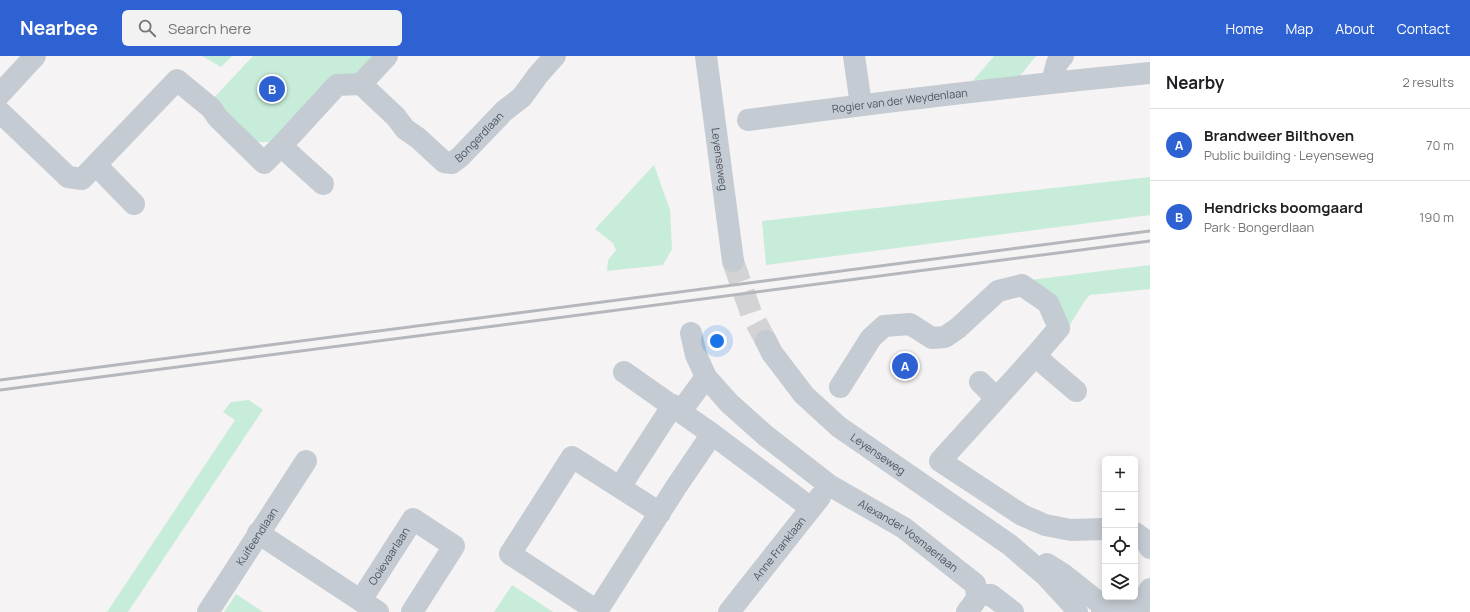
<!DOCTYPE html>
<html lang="en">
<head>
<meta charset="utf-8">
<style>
  :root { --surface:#fff; --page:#f2f2f2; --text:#202124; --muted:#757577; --line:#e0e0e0; --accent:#2e62d3 }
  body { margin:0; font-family:Manrope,sans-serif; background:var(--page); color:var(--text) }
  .controls { position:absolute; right:12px; bottom:12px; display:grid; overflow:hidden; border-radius:6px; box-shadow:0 2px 10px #0003 }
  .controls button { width:36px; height:36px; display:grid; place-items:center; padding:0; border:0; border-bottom:1px solid var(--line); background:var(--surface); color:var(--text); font:20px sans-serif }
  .you { position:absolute; left:717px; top:285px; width:14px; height:14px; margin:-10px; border:3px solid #fff; border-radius:50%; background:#1a73e8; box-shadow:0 0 0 6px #1a73e833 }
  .badge { display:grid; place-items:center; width:26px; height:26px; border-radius:50%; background:var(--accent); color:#fff; font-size:13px; font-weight:700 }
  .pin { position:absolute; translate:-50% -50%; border:2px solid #fff; box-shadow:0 1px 4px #0006 }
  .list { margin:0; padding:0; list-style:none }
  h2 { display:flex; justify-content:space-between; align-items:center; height:52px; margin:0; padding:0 16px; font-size:17px }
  h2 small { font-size:13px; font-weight:400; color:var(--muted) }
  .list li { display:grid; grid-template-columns:26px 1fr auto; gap:12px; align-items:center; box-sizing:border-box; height:72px; padding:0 16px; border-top:1px solid var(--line) }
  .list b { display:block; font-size:15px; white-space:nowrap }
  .list p { margin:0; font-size:13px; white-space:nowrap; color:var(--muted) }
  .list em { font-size:13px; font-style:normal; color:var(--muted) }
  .icon { flex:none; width:22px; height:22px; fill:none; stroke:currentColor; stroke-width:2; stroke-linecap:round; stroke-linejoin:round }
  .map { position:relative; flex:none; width:1150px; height:556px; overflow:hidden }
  header { display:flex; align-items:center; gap:24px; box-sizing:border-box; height:56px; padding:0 20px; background:var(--accent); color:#fff }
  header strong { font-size:19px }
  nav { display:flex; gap:22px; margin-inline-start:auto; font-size:14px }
  .search { width:280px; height:36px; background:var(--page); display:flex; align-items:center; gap:10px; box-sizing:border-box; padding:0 14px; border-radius:6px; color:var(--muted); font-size:15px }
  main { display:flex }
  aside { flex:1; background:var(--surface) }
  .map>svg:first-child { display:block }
</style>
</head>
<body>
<header>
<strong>Nearbee</strong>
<div class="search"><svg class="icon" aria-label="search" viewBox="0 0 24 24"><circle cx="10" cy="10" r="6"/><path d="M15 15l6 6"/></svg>Search here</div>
<nav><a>Home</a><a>Map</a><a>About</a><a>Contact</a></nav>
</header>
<main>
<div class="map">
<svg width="1150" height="556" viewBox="0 0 1150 556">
  <rect width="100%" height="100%" fill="#f5f3f3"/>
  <!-- green -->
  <g fill="#c7ecda">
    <path d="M202,0H232L221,11Z"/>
    <path d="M253,0H377L358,19L271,86H257L210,46Z"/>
    <path d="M994,0H1036L1020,20L971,27Z"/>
    <path d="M654,109L670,154L672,193L663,209L607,215L608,204L616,194L613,187L595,173Z"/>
    <path d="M1150,121V159L766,209L762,165Z"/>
    <path d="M1150,209V233L1090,239L1086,243L1064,278L1053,237L1022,225Z"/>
    <path d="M249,344L263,354L258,361L128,556H107L235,364L223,356L231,346Z"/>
    <path d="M512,529L553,556H494Z"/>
    <path d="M236,538L263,556H224Z"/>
  </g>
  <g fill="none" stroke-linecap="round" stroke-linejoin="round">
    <!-- minor-tunnel -->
    <path stroke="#d3d3d5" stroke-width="22" stroke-dasharray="22 11" stroke-linecap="butt" d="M733,205L751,257L766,285"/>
    <!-- minor -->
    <g stroke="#c5cbd2" stroke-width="22">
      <path id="s1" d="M706,0L733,205"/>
      <path d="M854,0L861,49"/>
      <path d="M1052,26L1057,7L1063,0"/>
      <path id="s2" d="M361,28L396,61L405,73L418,82L444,106L452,107L460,101L504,55L522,41L538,19L555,0"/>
      <path d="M0,38L35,0"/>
      <path d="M0,56L68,121L82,123L177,24L211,52L218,62L264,107L281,90L323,128"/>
      <path id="s3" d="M748,64C881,46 1016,30 1150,17"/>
      <path d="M281,90L337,29L361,28L387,0"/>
      <path d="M96,109L134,148"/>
      <path id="s4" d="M691,277L696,299L706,321L729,347L766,380L829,429L904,472L975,528C979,543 976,544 967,556"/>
      <path id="s5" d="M766,285L772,297L804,339L839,371L1010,489L1046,520L1071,547L1077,556"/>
      <path d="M1035,300L1076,335"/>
      <path d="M624,316L712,378L811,452"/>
      <path d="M980,326L996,342"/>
      <path d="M840,331L871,282L884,270L910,268L932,282L945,281L958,272L998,235L1022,229L1048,247L1059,272L1035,300L940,405L1022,459L1045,469L1071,474L1105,473"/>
      <path d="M681,355L706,321"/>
      <path d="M620,431L673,349"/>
      <path d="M660,457L572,401L510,498L597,555L676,431L712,378"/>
      <path d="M258,477L378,556"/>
      <path d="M1135,477L1146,485L1150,492"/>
      <path d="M1047,508L1063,518L1097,545L1114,552"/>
      <path d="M978,539H991L1013,556"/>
      <path id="s6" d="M361,544L413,463L454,490L412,556"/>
      <path d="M1102,555C1113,550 1124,552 1135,556"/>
      <path id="s7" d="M208,556L306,405"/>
      <path id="s8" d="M729,556L820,441"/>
      <path d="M1137,556L1150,533"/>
    </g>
    <!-- rail -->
    <g stroke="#b6b7bc" stroke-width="3">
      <path d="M0,324L1150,175"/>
      <path d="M0,334L1150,185"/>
    </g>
  </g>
  <g text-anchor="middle" stroke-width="3.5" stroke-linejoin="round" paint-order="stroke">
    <!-- street labels -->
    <g font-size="11" fill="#4c545f" stroke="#fff">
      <text dy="4" stroke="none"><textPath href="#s3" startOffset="153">Rogier van der Weydenlaan</textPath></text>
      <text dy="4" stroke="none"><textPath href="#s2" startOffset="160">Bongerdlaan</textPath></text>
      <text dy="4" stroke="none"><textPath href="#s1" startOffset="104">Leyenseweg</textPath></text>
      <text dy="4" stroke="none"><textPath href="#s5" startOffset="161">Leyenseweg</textPath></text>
      <text dy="4" stroke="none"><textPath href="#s7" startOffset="90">Kuifeendlaan</textPath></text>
      <text dy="4" stroke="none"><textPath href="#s4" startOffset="305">Alexander Vosmaerlaan</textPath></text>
      <text dy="4" stroke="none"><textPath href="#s8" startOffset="81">Anne Franklaan</textPath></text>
      <text dy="4" stroke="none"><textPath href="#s6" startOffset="52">Ooievaarlaan</textPath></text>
    </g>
  </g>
</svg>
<div class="controls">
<button>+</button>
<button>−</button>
<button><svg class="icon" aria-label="locate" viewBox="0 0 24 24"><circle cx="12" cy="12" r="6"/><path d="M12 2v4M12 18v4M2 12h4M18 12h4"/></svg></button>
<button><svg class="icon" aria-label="layers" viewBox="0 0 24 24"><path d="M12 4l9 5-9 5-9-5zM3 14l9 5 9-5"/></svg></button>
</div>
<div class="you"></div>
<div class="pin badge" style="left:905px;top:310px">A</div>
<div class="pin badge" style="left:272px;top:33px">B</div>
</div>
<aside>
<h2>Nearby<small>2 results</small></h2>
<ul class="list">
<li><span class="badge">A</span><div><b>Brandweer Bilthoven</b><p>Public building · Leyenseweg</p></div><em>70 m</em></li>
<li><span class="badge">B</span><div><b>Hendricks boomgaard</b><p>Park · Bongerdlaan</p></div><em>190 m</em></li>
</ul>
</aside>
</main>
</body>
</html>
